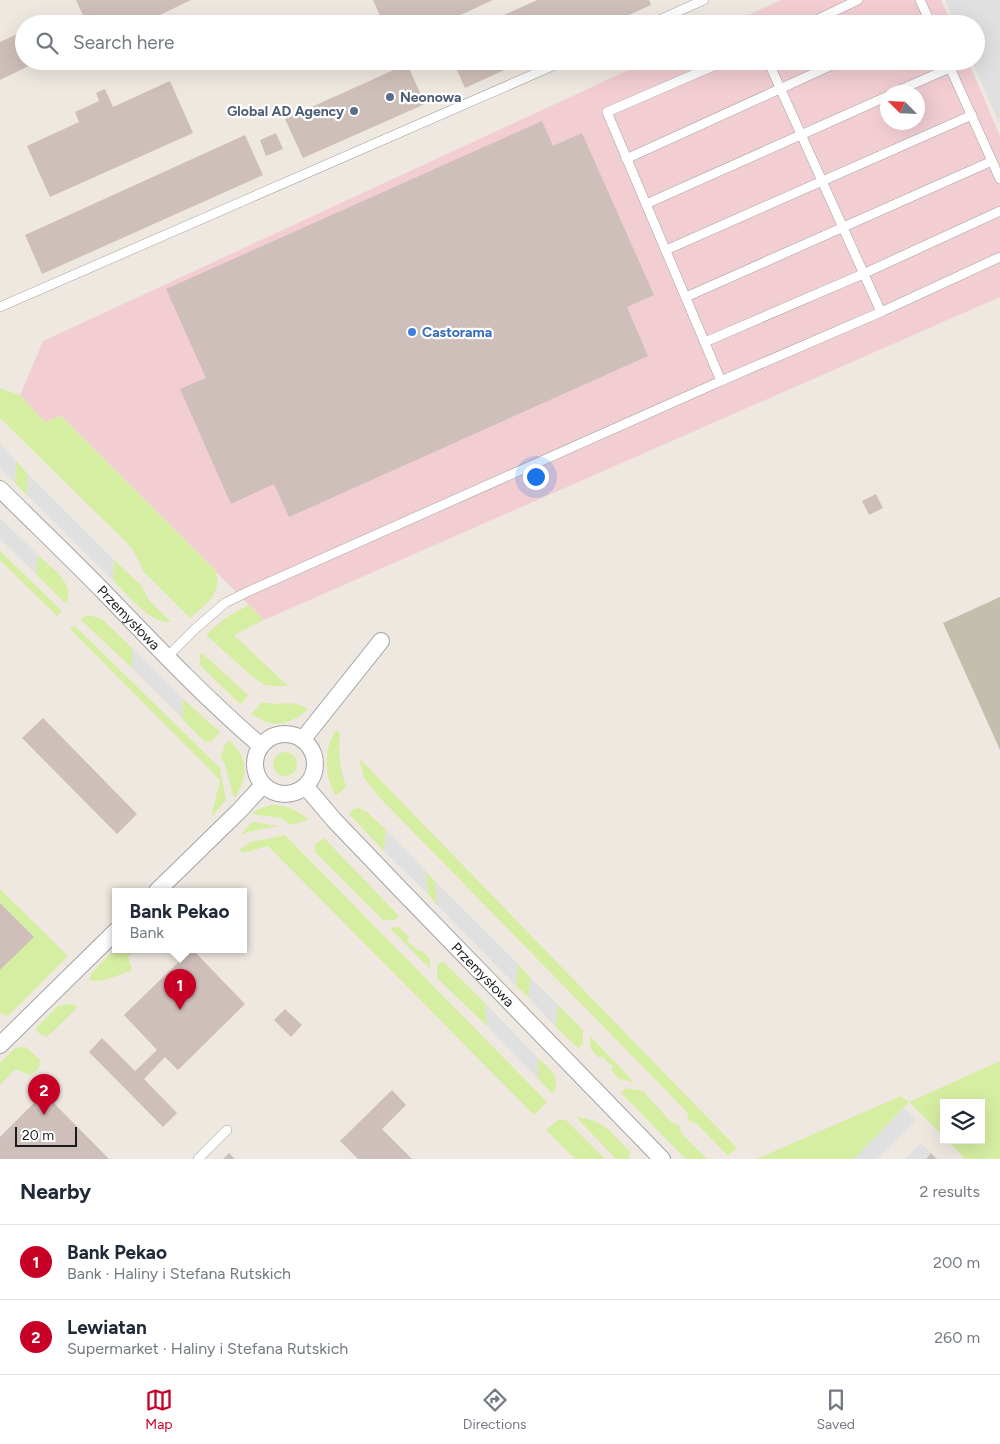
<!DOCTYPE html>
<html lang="en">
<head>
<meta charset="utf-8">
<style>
  :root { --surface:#fff; --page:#f6f6f7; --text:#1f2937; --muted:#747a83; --line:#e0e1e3; --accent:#c90026 }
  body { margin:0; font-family:Figtree,sans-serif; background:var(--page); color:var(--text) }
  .controls { position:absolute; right:15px; bottom:15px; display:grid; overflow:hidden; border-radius:0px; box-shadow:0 5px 20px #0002 }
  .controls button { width:45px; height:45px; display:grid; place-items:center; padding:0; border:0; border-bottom:1px solid var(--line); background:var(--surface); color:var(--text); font:25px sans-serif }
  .compass { position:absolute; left:880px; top:85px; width:45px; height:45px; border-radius:50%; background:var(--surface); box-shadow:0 5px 20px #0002; rotate:294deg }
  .scale { position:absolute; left:15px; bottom:12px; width:62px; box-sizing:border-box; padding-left:5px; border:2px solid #1c1c1c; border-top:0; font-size:14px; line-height:18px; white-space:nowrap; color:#1c1c1c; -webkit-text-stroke:4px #fff; paint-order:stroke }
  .you { position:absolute; left:535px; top:476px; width:18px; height:18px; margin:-12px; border:4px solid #fff; border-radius:50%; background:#1a73e8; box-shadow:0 0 0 8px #1a73e833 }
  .badge { display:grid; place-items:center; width:32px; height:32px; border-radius:50%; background:var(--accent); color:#fff; font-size:16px; font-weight:700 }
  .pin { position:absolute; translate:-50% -41px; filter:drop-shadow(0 1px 2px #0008) }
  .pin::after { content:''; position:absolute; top:26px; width:18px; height:15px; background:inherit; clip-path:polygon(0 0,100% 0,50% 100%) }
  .popup { position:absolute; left:112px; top:888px; width:135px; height:65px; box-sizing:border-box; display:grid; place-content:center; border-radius:0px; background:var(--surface); filter:drop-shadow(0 1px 4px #0005); font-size:16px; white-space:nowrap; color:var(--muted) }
  .popup b { font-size:19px; color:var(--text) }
  .popup::after { content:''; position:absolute; left:50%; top:100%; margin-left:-10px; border:10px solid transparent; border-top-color:var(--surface) }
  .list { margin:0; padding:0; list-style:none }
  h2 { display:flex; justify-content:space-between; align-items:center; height:65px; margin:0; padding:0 20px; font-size:21px }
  h2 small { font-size:16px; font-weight:400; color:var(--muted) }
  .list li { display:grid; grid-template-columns:32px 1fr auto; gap:15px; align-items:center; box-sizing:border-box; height:75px; padding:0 20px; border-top:1px solid var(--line) }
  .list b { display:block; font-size:19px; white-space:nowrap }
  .list p { margin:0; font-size:16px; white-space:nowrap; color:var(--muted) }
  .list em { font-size:16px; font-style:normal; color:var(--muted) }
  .icon { flex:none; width:28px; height:28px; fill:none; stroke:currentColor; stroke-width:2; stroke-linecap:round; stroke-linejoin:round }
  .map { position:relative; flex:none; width:1000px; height:1159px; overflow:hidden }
  .search { position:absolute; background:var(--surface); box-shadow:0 5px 20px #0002; left:15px; right:15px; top:15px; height:55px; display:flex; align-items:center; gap:12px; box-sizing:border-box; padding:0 18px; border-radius:28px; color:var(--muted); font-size:19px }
  .sheet { height:215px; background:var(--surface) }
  nav { display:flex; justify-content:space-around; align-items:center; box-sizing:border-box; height:70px; border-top:1px solid var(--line); background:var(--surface); font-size:14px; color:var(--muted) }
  nav a { display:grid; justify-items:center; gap:2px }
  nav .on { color:var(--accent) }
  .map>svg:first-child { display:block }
</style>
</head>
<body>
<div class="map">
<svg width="1000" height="1159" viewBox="0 0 1000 1159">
  <rect width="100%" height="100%" fill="#efe8e1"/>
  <!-- commercial -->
  <g fill="#f2ced3" fill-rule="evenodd">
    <path d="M781,0H941L952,24H729Z"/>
    <path d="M648,61H968L1000,136V297L264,620L61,416L45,422L20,395L43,341ZM888,92H918V122H888Z"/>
  </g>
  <!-- construction -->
  <path fill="#c4bfac" d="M1000,597V750L943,623Z"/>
  <!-- grass -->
  <g fill="#d6eea2">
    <path d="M0,388L20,395L45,422L61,416L216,571C222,595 206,604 190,618L144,572L137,557L130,546L0,418Z"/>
    <path d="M16,461L28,474L27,495L15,483Z"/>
    <path d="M0,551L62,611L57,616L0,560Z"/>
    <path d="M38,555C50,567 77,584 66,604L36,574Z"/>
    <path d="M114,560L140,584L149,600L171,622C151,625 126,593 113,580Z"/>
    <path d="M249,605L264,620L234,635L288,686H276L265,685L254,678L206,635C219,622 232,613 249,605Z"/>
    <path d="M86,616H92L102,619L132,648V668L80,619Z"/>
    <path d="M74,625L220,768L226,800L211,817L220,780L70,629Z"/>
    <path d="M202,653L248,695L241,705L200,665V654Z"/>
    <path d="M183,699L220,732L212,741L205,742L182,719Z"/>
    <path d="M262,702C281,707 290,698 308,709C299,719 282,726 270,723C263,721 257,717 251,714Z"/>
    <path d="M336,730L340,733C338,754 340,767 346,787L336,796C324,777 323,749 336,730Z"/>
    <path d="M229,740C249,758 248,776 235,798L233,795L224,761L221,759L224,746Z"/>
    <circle cx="285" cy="764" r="12"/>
    <path d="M359,758L737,1148L728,1156L696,1123L689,1121L687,1112L378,796L364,778Z"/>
    <path d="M272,805C287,805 298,811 309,820L290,825L281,818L252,814L258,809Z"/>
    <path d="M359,808L366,811L386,830L384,851L349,814L353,809Z"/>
    <path d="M252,822L278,826L248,832L240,836Z"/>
    <path d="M285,835L547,1102L534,1115L268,846L244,853L238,850L251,842Z"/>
    <path d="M324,838L399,916L395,920H383L315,852V844Z"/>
    <path d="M426,872L435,881L437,905L428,894Z"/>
    <path d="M0,889L68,956L8,1016L3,1015L0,1012V970L33,936L0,903Z"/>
    <path d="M399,927L409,937L407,941L419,951L421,950L430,959V969L390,928Z"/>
    <path d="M116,948L136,949L128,957L132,968L130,971C119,975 99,984 89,980L91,974Z"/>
    <path d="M443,961L485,1003L487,1026L437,978V965Z"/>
    <path d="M518,964L530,977L529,998L516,986Z"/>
    <path d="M72,1004L78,1007L47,1037L37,1032L36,1028L58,1006Z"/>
    <path d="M558,1005L583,1030V1043L578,1048L556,1027Z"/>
    <path d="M590,1036L634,1082L619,1079L611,1069L613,1067L602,1056L599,1058L590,1048Z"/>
    <path d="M26,1047L41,1061C39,1068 37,1072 30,1075L15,1069L0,1085V1063L15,1048Z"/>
    <path d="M538,1058C550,1069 562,1077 553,1094L538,1079Z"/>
    <path d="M1000,1061V1159H965L947,1140H981V1103H944V1137L909,1102L854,1159H756L901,1096L909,1102Z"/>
    <path d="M626,1088L643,1091L671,1122L680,1126L681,1133L707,1159H686L621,1093Z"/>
    <path d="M576,1117C605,1120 611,1133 630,1152L629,1159H616Z"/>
    <path d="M559,1119L566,1120L605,1159H575L546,1130Z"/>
  </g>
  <!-- parking -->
  <g fill="#e0e0e0">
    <path d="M945,0H1000V122L999,123L972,61H976V24H956Z"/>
    <path d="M0,444L16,461L15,483L0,468Z"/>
    <path d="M28,474L114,560L113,580L27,495Z"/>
    <path d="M0,518L38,555L36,574L0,539Z"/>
    <path d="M132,648L183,699L182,718L132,668Z"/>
    <path d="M386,830L426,871L428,894L384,851Z"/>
    <path d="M435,881L518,964L516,986L437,905Z"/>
    <path d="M530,977L558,1005L556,1027L529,998Z"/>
    <path d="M485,1003L538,1058V1079L487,1026Z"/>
    <path d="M904,1108L916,1120L877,1159H854Z"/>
    <path d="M921,1143L931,1153L926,1159H905Z"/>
  </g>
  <!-- building -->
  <g fill="#cfbfba">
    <path d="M76,0H191L141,24H87Z"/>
    <path d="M373,0H493L441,24H384Z"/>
    <path d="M537,0H649L651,5L609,24H484Z"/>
    <path d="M53,17L56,24H39Z"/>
    <path d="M24,31V61H39L0,80V42Z"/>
    <path d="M453,61H524L465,88Z"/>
    <path d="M407,64L425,104L303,158L285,119Z"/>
    <path d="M170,81L193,133L50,197L27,146L79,122L75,112L99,101L96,93L105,89L113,107Z"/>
    <path d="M542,121L553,146L582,133L654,295L627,307L648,356L289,517L274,484L231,504L180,389L206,378L166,289Z"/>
    <path d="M276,133L283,149L266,156L260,140Z"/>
    <path d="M245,135L263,175L42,274L25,235Z"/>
    <path d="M876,494L883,508L869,515L862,501Z"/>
    <path d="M43,718L137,814L117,834L22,738Z"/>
    <path d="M0,903L34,937L0,970Z"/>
    <path d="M192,949L245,1004L178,1070L165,1057L144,1079L177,1113L163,1127L89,1052L102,1038L135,1071L157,1050L124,1015Z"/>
    <path d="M285,1009L302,1025L291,1037L274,1020Z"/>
    <path d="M392,1090L406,1105L382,1129L412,1159H358L340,1141Z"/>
    <path d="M44,1093L109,1159H0V1137Z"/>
    <path d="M229,1153L235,1159H223Z"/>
    <path d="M931,1153L937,1159H926Z"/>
  </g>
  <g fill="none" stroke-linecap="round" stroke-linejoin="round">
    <defs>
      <g id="service">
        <path d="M920,0L931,24"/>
        <path d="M650,24L704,0"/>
        <path d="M808,24L858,0"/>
        <path d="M768,61L881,312"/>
        <path d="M947,61L1000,179"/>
        <path d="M895,92L950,68"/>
        <path d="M626,159L841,61"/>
        <path d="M646,204L888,96"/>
        <path d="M666,250L972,115"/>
        <path d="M686,297L992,161"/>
        <path d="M0,307L564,61"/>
        <path d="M705,342L863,274L1000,211"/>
        <path d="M721,381L881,312L1000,257"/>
        <path d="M167,657L195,629L225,603L247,592L721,381L607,112L725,61"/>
        <path d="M198,1159L227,1130"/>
      </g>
      <g id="minor">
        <path id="s1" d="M0,489C34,523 69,556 103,591C154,644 205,698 261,746"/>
        <circle cx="285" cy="764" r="30"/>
        <path d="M303,739L381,641"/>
        <path id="s2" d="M306,787L334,820L402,891L662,1159"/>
        <path d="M157,891L239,811L263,785"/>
        <path d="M0,1045L116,931"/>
      </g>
    </defs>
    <!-- service casing -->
    <use href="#service" stroke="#a3a3a3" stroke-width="10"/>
    <!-- minor casing -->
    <use href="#minor" stroke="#a3a3a3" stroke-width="18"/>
    <!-- service -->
    <use href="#service" stroke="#fff" stroke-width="9"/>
    <!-- minor -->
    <use href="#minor" stroke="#fff" stroke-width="16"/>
  </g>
  <!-- markers -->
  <g fill="#5c6f8a" stroke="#fff" stroke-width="2">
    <circle cx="390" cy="97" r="5"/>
    <circle cx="354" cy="111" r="5"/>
  </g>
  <circle fill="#3f7fe0" stroke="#fff" stroke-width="2" cx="412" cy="332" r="5"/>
  <g text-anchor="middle" stroke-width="4.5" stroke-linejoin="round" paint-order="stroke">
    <!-- service labels -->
    <g font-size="14" font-weight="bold" fill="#4e5e75" stroke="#fff" text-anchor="start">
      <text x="400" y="102">Neonowa</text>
      <text x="344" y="116" text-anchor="end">Global AD Agency</text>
    </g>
    <!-- shop labels -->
    <g font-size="14" font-weight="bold" fill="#366cbe" stroke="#fff" text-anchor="start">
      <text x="422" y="337">Castorama</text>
    </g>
    <!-- street labels -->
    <g font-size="14" fill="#1c1c1c" stroke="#fff">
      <text dy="5" stroke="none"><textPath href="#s1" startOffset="182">Przemysłowa</textPath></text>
      <text dy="5" stroke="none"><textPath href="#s2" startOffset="258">Przemysłowa</textPath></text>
    </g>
  </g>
</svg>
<div class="controls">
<button><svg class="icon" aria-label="layers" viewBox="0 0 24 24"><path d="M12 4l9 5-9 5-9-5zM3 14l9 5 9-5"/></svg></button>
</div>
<svg class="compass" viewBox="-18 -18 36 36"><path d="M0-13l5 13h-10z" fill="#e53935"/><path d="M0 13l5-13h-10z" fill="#747a83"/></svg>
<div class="scale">20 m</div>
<div class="you"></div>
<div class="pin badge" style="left:180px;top:1010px">1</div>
<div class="popup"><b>Bank Pekao</b>Bank</div>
<div class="pin badge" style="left:44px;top:1115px">2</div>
<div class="search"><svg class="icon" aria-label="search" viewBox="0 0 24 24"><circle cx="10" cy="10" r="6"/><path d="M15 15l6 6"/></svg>Search here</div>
</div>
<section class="sheet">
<h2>Nearby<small>2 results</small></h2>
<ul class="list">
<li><span class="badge">1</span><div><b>Bank Pekao</b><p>Bank · Haliny i Stefana Rutskich</p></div><em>200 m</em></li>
<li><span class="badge">2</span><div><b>Lewiatan</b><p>Supermarket · Haliny i Stefana Rutskich</p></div><em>260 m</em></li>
</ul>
</section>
<nav>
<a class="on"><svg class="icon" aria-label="map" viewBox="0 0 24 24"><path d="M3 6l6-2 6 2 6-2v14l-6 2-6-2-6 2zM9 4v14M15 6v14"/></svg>Map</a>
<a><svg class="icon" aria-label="directions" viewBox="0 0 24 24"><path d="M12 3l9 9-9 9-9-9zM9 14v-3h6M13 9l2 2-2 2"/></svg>Directions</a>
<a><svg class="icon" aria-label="saved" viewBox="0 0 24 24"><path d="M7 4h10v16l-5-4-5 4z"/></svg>Saved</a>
</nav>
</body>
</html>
